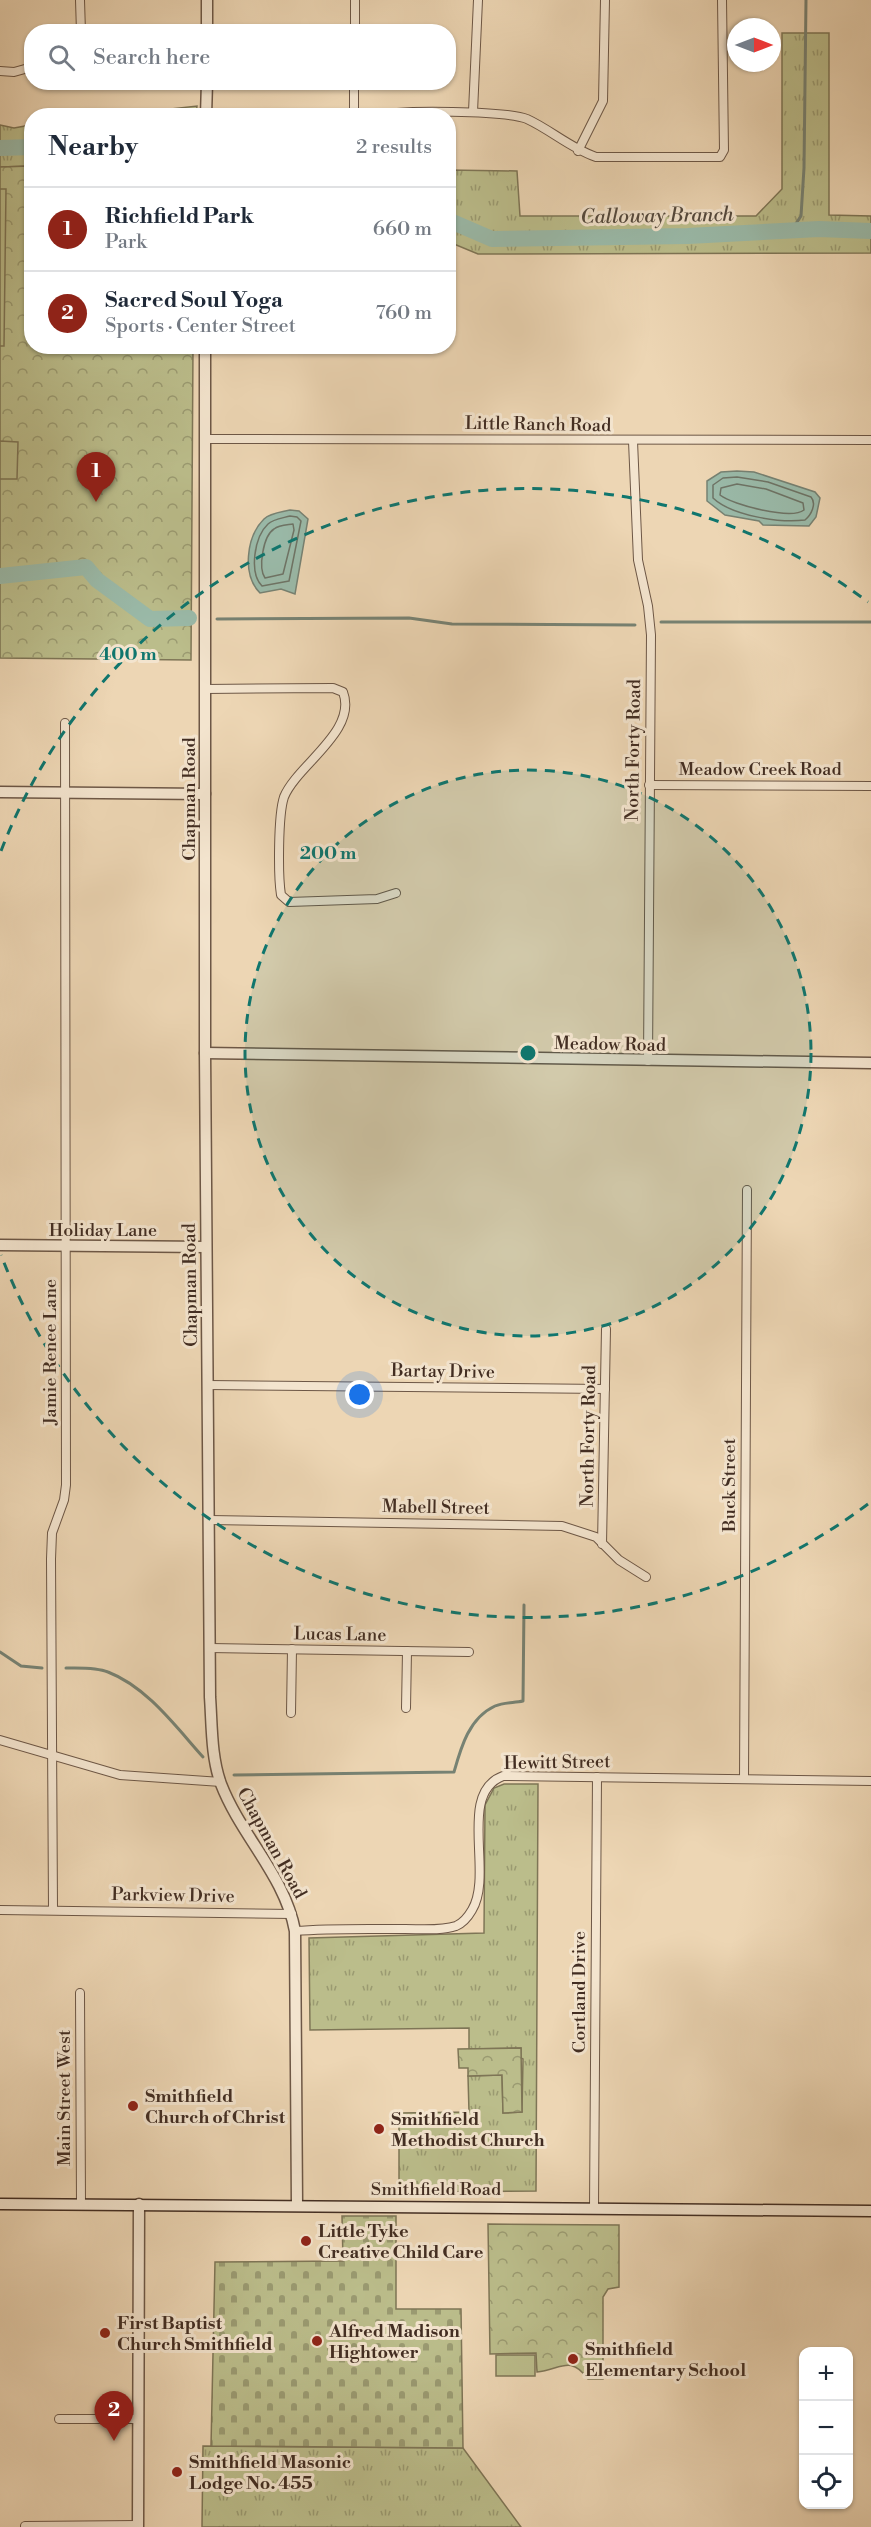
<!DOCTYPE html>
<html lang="en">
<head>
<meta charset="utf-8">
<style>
  :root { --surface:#fff; --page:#f6f6f7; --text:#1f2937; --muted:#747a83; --line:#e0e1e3; --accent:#8f2418 }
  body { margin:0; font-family:"Libre Bodoni",serif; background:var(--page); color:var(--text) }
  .controls { position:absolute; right:18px; bottom:18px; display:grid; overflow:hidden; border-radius:12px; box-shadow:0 2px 4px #0004 }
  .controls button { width:54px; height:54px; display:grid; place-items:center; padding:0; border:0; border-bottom:2px solid var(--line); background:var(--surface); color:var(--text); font:30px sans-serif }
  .compass { position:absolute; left:727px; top:18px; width:54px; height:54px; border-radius:50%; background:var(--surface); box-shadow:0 2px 4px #0004; rotate:90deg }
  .you { position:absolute; left:360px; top:1395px; width:21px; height:21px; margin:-15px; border:4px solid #fff; border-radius:50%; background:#1a73e8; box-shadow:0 0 0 9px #1a73e833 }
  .badge { display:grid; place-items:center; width:39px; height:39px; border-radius:50%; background:var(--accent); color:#fff; font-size:20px; font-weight:700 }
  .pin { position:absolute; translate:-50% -50px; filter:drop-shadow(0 2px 3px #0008) }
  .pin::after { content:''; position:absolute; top:32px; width:21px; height:18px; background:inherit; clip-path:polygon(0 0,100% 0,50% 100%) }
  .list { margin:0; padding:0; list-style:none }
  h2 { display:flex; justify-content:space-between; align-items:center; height:78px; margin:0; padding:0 24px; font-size:26px }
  h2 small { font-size:20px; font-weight:400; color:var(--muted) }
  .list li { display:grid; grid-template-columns:39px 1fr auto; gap:18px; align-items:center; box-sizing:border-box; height:84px; padding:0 24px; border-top:2px solid var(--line) }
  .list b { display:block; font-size:22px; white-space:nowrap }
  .list p { margin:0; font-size:20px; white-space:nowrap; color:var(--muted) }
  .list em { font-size:20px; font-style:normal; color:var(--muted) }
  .icon { flex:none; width:33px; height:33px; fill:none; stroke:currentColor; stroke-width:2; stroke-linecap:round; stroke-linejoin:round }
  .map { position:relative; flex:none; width:871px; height:2527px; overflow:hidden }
  .search { position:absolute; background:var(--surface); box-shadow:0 2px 4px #0004; left:24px; top:24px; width:432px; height:66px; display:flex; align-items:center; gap:15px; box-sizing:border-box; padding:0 21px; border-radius:24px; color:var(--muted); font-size:22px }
  .panel { position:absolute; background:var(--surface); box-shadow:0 2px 4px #0004; left:24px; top:108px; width:432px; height:246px; border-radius:24px }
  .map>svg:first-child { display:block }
</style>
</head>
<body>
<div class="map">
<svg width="871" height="2527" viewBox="0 0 871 2527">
  <defs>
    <pattern id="grass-tufts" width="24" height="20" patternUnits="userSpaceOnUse" patternTransform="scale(1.5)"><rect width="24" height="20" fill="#bbbd8b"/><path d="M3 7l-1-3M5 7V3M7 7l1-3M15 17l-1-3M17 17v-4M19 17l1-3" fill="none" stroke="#9a9a71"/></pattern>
    <pattern id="cemetery-stones" width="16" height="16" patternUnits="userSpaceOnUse" patternTransform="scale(1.5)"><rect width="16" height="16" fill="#bbbd8b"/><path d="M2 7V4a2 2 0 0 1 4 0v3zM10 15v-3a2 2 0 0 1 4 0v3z" fill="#9a9a71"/></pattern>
    <pattern id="park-crowns" width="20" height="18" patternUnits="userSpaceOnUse" patternTransform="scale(1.5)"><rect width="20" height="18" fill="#bbbd8b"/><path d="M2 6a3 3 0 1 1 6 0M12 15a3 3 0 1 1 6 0" fill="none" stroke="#9a9a71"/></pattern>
  </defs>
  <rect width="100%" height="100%" fill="#edd6b4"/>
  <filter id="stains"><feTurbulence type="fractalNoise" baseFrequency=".00333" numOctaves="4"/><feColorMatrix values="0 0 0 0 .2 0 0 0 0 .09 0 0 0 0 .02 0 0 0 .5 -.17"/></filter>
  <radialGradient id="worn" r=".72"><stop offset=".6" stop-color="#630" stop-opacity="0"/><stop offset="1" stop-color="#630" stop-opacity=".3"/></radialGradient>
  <!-- grass -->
  <g fill="url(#grass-tufts)" stroke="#7e7556" stroke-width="1.5">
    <path d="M782,33H829V215L871,216V253L478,254L449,242V170L517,171L520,216H756L782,189Z"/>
    <path d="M197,106L196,115H116Z"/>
    <path d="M0,125L14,128L31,125V166L0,167Z"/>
    <path d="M504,1784H538L536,2191L399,2192V2113L469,2112L468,2076L502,2075L503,2113L522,2112L523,2059L521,2058V2048L469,2049V2028L310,2030L309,1938L484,1933L485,1805L494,1788Z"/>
    <path d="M203,2446L463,2448L521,2527H202Z"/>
  </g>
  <!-- cemetery -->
  <path fill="url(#cemetery-stones)" stroke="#7e7556" stroke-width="1.5" d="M342,2216H396V2309H461L463,2448L211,2446L215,2262L343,2261Z"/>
  <!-- park -->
  <g fill="url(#park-crowns)" stroke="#7e7556" stroke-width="1.5">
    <path d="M31,166L32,346L193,347L191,660L0,658V167Z"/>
    <path d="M521,2048L522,2112L503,2113L502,2075L468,2076V2068H459L458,2049Z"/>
    <path d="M488,2224L619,2225V2287L608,2289L603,2297V2379H588C570,2354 560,2370 537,2372L536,2353L490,2354Z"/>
  </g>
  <!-- pitch -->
  <g fill="#bbbd8b" stroke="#7e7556" stroke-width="1.5">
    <path d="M0,189H6L4,346H0Z"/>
    <path d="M0,441L18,442L17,479H0Z"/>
    <rect x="496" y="2355" width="39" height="21"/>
  </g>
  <!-- water -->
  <g fill="#9abaa9" stroke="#778273" stroke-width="1.5">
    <path d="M737,471L754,472L815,492L820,498L816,517L809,526L763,525L759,521L725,515L707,501V481L721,472Z"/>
    <path d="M290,510L299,511L308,519L295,594L281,589L260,593C242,575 246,537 264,519C270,513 282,512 290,510Z"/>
  </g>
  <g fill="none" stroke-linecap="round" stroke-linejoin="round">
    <!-- shore -->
    <g stroke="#6e7466" stroke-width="1.5">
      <path d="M737,477L768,482L811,497C817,504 811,515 805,520C780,523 732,516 713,498V485L723,478Z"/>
      <path d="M737,484L766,489L803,503L804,510C791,520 733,505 720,495L721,488Z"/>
      <path d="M290,516L297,517L301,521L289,581L262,586C249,573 254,537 268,524C273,519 283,518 290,516Z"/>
      <path d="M293,524L294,530L283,574L265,578C258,568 263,536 274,529C279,525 287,525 293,524Z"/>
    </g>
    <!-- stream -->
    <g stroke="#778273" stroke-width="3">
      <path d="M791,231L801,216L804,168L806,0"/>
      <path d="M217,619L409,618L452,624L635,625"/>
      <path d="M661,622H871"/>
      <path d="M0,1652L21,1666L42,1668"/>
      <path d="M66,1668C79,1668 96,1667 108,1672C147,1687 176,1727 203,1757"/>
      <path d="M234,1775L454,1772C461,1747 469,1718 495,1706C504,1702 514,1703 523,1701L524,1605"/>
    </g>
    <!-- river -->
    <g stroke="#9abaa9" stroke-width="16">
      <path d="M0,148L32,147"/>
      <path d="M448,220L492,239L688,236L819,229L871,231"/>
      <path d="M0,576L86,567L97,580L150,619L189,618"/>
    </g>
    <defs>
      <g id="minor">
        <path d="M80,0L81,32"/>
        <path d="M355,32V0"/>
        <path d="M0,71L14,72L32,67"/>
        <path d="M354,82V114L357,116"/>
        <path d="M473,112L478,0"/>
        <path d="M378,116C397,109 508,111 527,119C551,130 570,148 596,157H720L724,150L722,0"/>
        <path d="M578,151L603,101L605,0"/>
        <path d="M205,439L871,440"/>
        <path d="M633,441L638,560L648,606L651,635L648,1061"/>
        <path d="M205,689L333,688L343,692C358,731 297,765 284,797C278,815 278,876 281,895L289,902L377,899L396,893"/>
        <path d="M649,785L871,786"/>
        <path d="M208,1385L605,1389"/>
        <path d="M210,1520L562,1526L596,1537L619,1560L646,1577"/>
        <path d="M602,1544L606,1329"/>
        <path d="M210,1648L469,1652"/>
        <path d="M406,1708L407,1651"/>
        <path d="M291,1713L292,1649"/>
        <path d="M0,1740L120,1775L221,1782"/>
        <path d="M744,1779L747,1190"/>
        <path d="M0,1910L292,1914"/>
        <path d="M53,1910L51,1559L52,1533L64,1500L66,1485L65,723"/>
        <path d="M295,1931C331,1928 369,1929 405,1929C421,1929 441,1931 456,1926C463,1923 468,1917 472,1910C494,1874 457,1793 503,1776L871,1781"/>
        <path d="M80,1993L81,2204"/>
        <path d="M594,2207L597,1777"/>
        <path d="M59,2419H139"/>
        <path d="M25,2526L138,2525"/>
      </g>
      <g id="tertiary">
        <path d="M207,0V32"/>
        <path d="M206,116L207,82"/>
        <path d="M205,346V1053L210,1697C212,1725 211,1757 221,1784C241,1836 285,1876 295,1931L297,2204"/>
        <path d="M0,792L205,794"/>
        <path d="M205,1053L871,1063"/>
        <path d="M0,1245L206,1247"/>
        <path d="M138,2527L139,2204"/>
      </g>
      <path id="secondary" d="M0,2204L871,2211"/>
    </defs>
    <!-- minor casing -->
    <use href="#minor" stroke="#6d5746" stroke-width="10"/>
    <!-- tertiary casing -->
    <use href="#tertiary" stroke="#6d5746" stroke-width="13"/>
    <!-- secondary casing -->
    <use href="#secondary" stroke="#422d22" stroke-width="13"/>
    <!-- minor -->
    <use href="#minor" stroke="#f3e4ce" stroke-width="8"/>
    <!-- tertiary -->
    <use href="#tertiary" stroke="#f3e4ce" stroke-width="10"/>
    <!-- secondary -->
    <use href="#secondary" stroke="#f3e4ce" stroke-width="10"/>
  </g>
  <!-- distance rings -->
  <circle cx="528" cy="1053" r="283" fill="#0f766e" fill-opacity=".12"/>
  <g fill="none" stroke="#0f766e" stroke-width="3" stroke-dasharray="10 8">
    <circle cx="528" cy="1053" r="283"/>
    <path d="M868 1504A565 565 0 0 1 1 1255M1 851A565 565 0 0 1 868 602"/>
  </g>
  <!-- markers -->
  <g fill="#8f2418" stroke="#f3e4ce" stroke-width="2">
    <circle cx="133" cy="2106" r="6"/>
    <circle cx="379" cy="2129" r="6"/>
    <circle cx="306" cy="2241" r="6"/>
    <circle cx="105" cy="2333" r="6"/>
    <circle cx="317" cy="2341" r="6"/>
    <circle cx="573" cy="2359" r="6"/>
    <circle cx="177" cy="2472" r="6"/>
  </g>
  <g text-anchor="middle" stroke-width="6" stroke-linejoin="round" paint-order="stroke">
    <!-- street labels -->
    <g font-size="18" fill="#422d22" stroke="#f3e4ce">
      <text transform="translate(538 424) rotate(1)" y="6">Little Ranch Road</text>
      <text transform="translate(633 750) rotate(-89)" y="6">North Forty Road</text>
      <text x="760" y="775">Meadow Creek Road</text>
      <text transform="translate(189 799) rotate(-90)" y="6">Chapman Road</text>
      <text transform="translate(610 1044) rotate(1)" y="6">Meadow Road</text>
      <text x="103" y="1236">Holiday Lane</text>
      <text transform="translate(190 1285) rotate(-91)" y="6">Chapman Road</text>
      <text transform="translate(50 1352) rotate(-90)" y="6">Jamie Renee Lane</text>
      <text transform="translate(443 1371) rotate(1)" y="6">Bartay Drive</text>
      <text transform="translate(588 1436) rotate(-89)" y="6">North Forty Road</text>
      <text transform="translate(729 1485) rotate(-90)" y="6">Buck Street</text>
      <text transform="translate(436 1507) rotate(1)" y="6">Mabell Street</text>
      <text transform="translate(340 1634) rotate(1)" y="6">Lucas Lane</text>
      <text transform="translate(557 1762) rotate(-1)" y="6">Hewitt Street</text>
      <text transform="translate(272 1843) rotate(61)" y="6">Chapman Road</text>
      <text transform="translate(173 1895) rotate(1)" y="6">Parkview Drive</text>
      <text transform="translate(579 1992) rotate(-90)" y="6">Cortland Drive</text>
      <text transform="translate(64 2098) rotate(-90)" y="6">Main Street West</text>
      <text x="436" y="2195">Smithfield Road</text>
    </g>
    <!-- poi labels -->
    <g font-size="18" font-weight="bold" fill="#422d22" stroke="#f3e4ce" text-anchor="start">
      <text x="145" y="2102">Smithfield<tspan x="145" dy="21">Church of Christ</tspan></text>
      <text x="391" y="2125">Smithfield<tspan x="391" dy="21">Methodist Church</tspan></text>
      <text x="318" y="2237">Little Tyke<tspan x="318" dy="21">Creative Child Care</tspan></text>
      <text x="117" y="2329">First Baptist<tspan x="117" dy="21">Church Smithfield</tspan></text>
      <text x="329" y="2337">Alfred Madison<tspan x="329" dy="21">Hightower</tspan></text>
      <text x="585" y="2355">Smithfield<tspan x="585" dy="21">Elementary School</tspan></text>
      <text x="189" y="2468">Smithfield Masonic<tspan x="189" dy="21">Lodge No. 455</tspan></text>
    </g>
    <!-- water labels -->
    <g font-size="20" font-style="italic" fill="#54493d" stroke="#f3e4ce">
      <text transform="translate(657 215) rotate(-1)" y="7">Calloway Branch</text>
    </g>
  </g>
  <circle cx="528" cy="1053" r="9" fill="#0f766e" stroke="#f3e4ce" stroke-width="3"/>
  <g font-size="18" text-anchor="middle" font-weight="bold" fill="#0f766e" stroke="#f3e4ce" stroke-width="6" stroke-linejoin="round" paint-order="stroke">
    <text x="128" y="660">400 m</text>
    <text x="328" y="859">200 m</text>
  </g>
  <rect width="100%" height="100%" filter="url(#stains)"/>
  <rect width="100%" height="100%" fill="url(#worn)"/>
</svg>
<div class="controls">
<button>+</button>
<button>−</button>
<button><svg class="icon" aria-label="locate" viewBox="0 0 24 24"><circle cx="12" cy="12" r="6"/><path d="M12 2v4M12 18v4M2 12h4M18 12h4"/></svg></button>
</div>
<svg class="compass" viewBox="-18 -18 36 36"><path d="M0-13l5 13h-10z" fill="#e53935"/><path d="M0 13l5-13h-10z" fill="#747a83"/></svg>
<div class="you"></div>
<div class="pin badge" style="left:96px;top:502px">1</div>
<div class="pin badge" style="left:114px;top:2441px">2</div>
<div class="search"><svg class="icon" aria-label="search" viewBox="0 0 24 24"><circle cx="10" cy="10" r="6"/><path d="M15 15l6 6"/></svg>Search here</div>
<section class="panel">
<h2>Nearby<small>2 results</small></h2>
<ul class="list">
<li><span class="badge">1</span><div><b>Richfield Park</b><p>Park</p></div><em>660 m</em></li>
<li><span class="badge">2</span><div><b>Sacred Soul Yoga</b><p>Sports · Center Street</p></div><em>760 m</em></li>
</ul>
</section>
</div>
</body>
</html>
